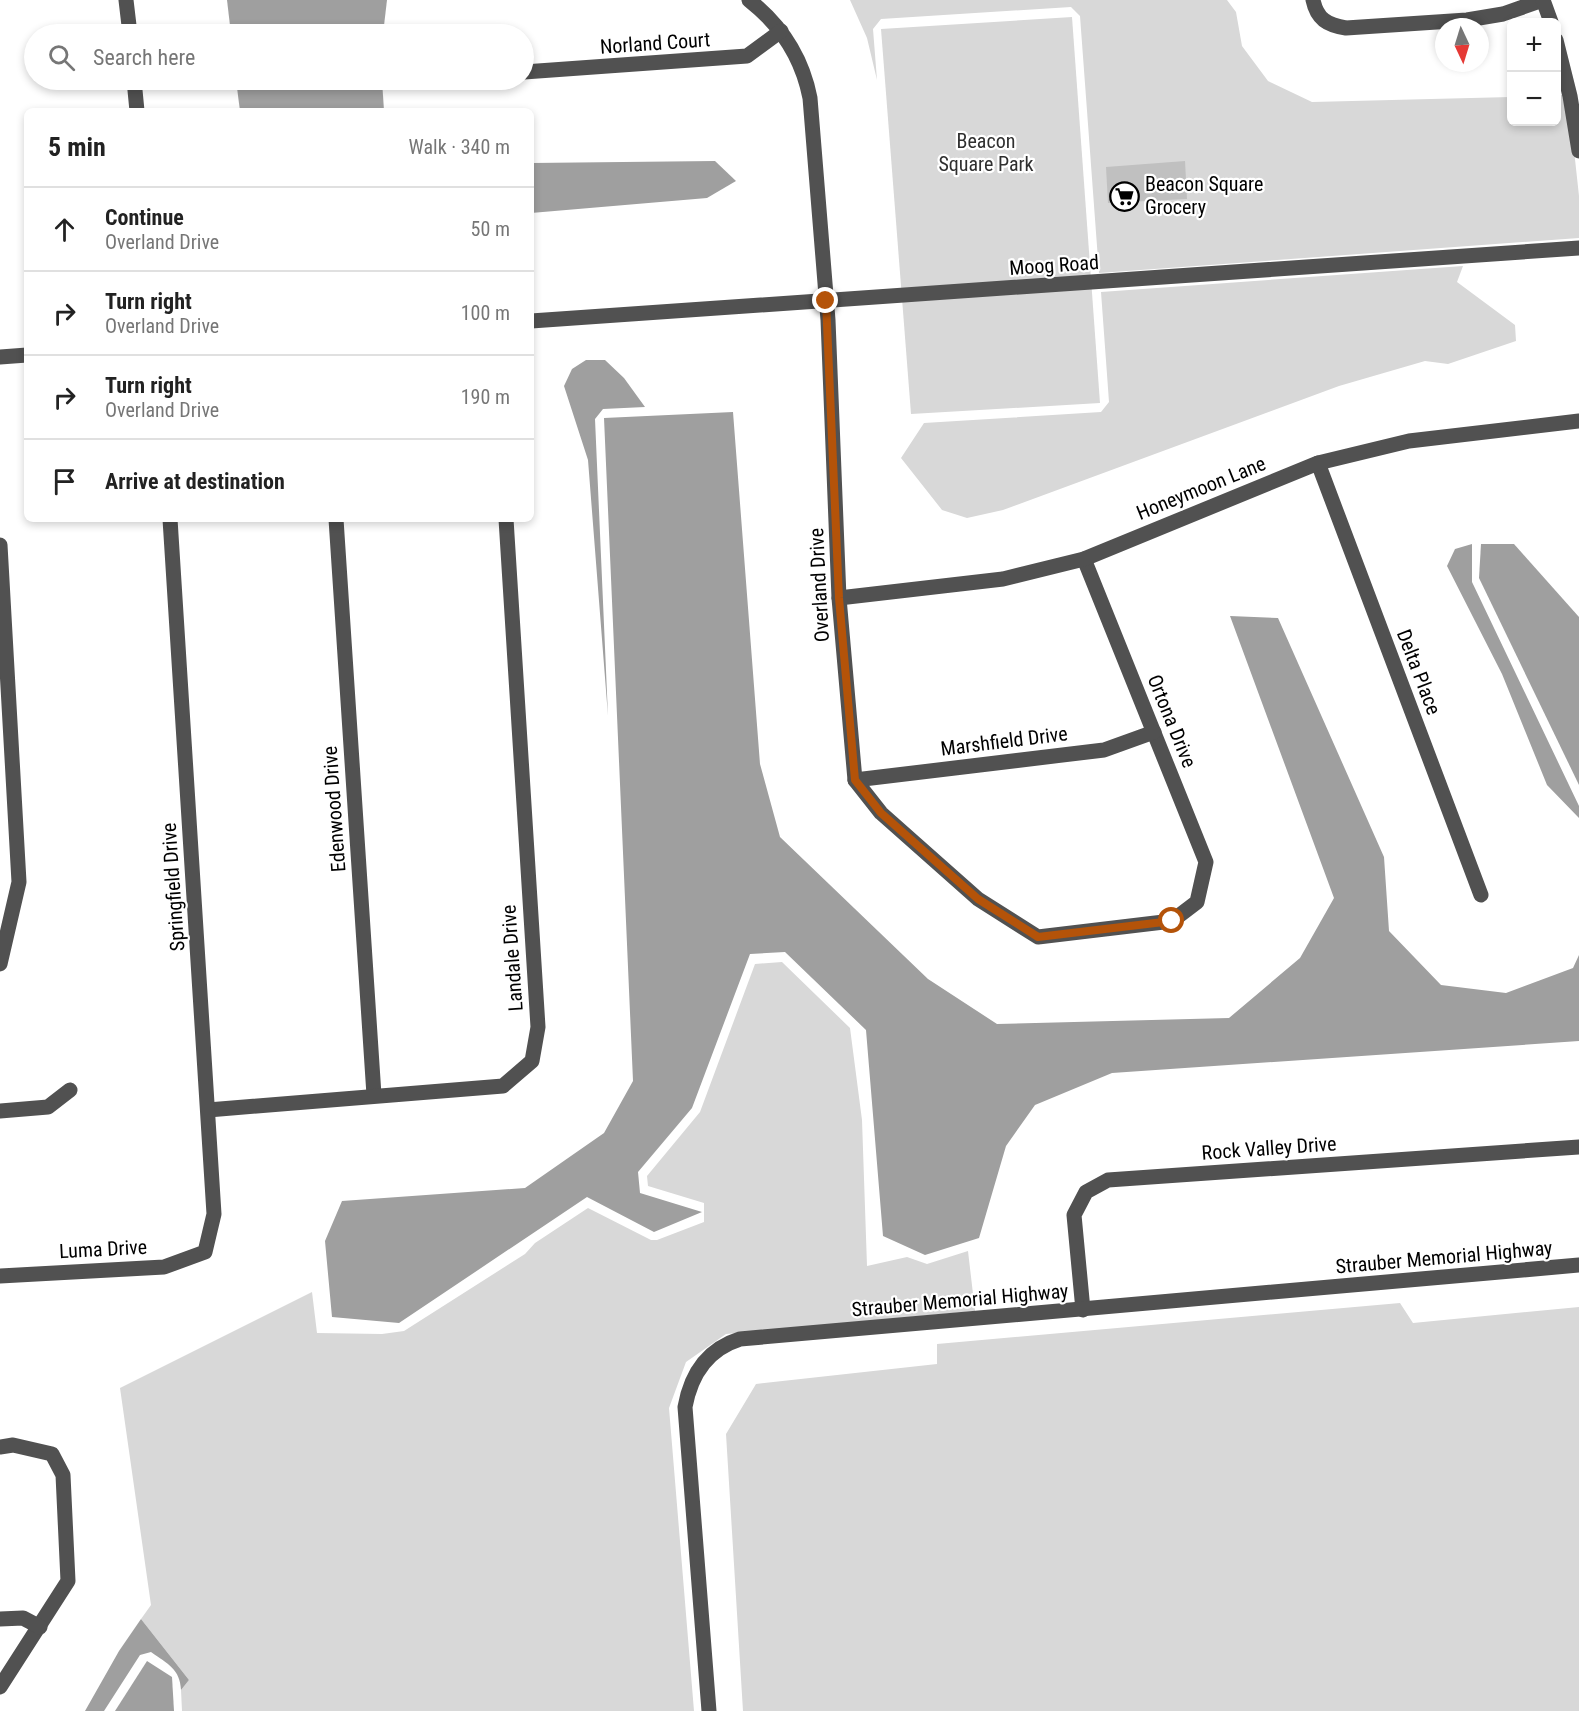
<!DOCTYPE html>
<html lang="en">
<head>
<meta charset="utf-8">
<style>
  :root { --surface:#fff; --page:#f6f6f6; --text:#222; --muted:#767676; --line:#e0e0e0 }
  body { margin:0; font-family:"Roboto Condensed",sans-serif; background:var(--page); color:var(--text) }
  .controls { position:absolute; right:18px; top:18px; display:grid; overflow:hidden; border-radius:9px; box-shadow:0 3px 9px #0003 }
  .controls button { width:54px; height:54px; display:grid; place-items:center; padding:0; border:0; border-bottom:2px solid var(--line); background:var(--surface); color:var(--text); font:30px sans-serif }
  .compass { position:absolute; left:1435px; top:18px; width:54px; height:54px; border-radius:50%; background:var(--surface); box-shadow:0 3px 9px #0003; rotate:176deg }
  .stop { position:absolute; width:18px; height:18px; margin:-14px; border:4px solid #b45309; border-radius:50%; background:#fff }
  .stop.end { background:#b45309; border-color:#fff; box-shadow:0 2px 6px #0008 }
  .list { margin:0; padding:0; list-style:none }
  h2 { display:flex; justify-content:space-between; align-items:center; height:78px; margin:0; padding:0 24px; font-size:26px }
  h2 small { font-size:20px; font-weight:400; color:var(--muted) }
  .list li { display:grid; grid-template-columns:39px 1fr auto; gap:18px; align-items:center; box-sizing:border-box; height:84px; padding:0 24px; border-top:2px solid var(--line) }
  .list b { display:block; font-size:22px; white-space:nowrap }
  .list p { margin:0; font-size:20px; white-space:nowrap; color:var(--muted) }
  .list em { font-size:20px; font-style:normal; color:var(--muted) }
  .icon { flex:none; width:33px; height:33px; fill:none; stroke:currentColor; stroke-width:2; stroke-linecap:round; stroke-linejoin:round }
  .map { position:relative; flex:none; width:1579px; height:1711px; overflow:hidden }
  .search { position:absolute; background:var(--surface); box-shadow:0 3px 9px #0003; left:24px; top:24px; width:510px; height:66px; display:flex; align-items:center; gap:15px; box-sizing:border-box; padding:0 21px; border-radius:33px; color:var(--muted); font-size:22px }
  .panel { position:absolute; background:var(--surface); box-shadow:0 3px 9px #0003; left:24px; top:108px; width:510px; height:414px; border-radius:9px }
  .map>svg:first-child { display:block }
</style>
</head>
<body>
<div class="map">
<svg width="1579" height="1711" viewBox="0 0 1579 1711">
  <rect width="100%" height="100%" fill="#fff"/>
  <!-- green -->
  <g fill="#d8d8d8">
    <path d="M850,0H1227L1236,12L1242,46L1268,81L1312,102L1511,97L1512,122H1556L1557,95H1568L1579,196V238L1099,273L1080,16L1071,7L881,19L873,29L877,80L867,38Z"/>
    <path d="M1072,17L1100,403L911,414L881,29Z"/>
    <path d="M1463,266L1457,282L1515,325L1516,341L1448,364L1425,361L1339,386L1003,510L967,518L942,510L901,458L924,423L1101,412L1109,402L1101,292Z"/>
    <path d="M782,962L850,1028L862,1120L867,1266L907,1257L927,1264L968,1251L975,1311L726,1334L686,1362L669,1408L694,1711H182L181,1690L189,1680L141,1619L151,1605L120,1388L312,1292L317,1333L382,1334L404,1331L525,1254L535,1243L588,1208L651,1240H657L704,1222V1203L648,1186L647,1176L700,1112L755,964Z"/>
    <path d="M1400,1303L1413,1323L1579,1307V1711H743L726,1434L756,1384L937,1364V1344Z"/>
  </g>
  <!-- water -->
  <g fill="#9f9f9f">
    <path d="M227,0H387L383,34H231Z"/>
    <path d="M236,80H382L384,111H240Z"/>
    <path d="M715,161L736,181L707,198L531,213V163Z"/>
    <path d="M586,360H605L624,378L645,407L603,409L595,419L608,716L588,460L564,386L572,369Z"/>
    <path d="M733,412L760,764L780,837L928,979L997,1024L1229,1018L1300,958L1334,898L1230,616L1278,618L1384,857L1389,931L1441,985L1506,993L1573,968L1579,955V1041L1112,1073L1035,1105L1006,1146L979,1238L925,1255L883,1236L866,1030L785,952L750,954L692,1108L638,1172L640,1193L702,1212L654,1232L587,1197L399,1323L332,1317L325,1241L342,1201L525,1188L604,1133L633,1081L604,418Z"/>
    <path d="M1472,544V582L1579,806V818L1547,785L1502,674L1447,566L1455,549Z"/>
    <path d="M1481,544H1514L1579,617V785L1479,578Z"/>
    <path d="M141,1619L189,1680L181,1690C180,1669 168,1664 151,1652L140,1655L104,1711H85L119,1651Z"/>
    <path d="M147,1661L172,1677L174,1711H115Z"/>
  </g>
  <!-- building -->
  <path fill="#c0c0c0" d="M1185,161L1187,199L1108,203L1106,167Z"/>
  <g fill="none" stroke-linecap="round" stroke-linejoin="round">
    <!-- minor -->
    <g stroke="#515151" stroke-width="15">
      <path d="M126,0L130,34"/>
      <path d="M749,0C782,26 802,57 810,98L828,320L839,598L855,780L881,813L978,899L1038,937L1172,921L1197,902L1206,862L1084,559"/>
      <path d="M1313,0C1317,19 1327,25 1346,28L1467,20L1503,14L1543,0"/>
      <path d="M1543,0L1551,22"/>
      <path d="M1556,40L1570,96L1579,151"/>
      <path d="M524,72L747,56L781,31"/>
      <path d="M134,80L137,111"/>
      <path d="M531,321L1579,248"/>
      <path d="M0,357L27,355"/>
      <path d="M1318,463L1481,895"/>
      <path d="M336,519L374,1095"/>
      <path d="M0,545L19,882L0,964"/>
      <path d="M839,598L1003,579L1084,559L1318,463L1409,441L1579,421"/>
      <path d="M855,780L1104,750L1154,732"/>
      <path d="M208,1110L503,1086L532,1061L538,1027L506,519"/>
      <path d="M0,1111L48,1107L70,1090"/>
      <path d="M0,1276L164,1267L205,1252L214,1214L170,519"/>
      <path d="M1083,1310L1074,1215L1086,1192L1108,1180L1579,1147"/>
      <path d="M0,1447L13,1445L52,1454L63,1475L68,1581L0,1687"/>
      <path d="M0,1619L23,1618L40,1627"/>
      <path d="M709,1711L685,1407C691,1374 708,1349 740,1339L1579,1265"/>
    </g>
  </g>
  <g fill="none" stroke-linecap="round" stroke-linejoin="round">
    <!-- route -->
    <path stroke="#b45309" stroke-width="8" d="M826,301L839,598L855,780L881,813L978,899L1038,937L1172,921"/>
  </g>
  <!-- icons -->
  <defs>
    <symbol id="supermarket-ring" viewBox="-11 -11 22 22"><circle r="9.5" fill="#fff" stroke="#000" stroke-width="1.5"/><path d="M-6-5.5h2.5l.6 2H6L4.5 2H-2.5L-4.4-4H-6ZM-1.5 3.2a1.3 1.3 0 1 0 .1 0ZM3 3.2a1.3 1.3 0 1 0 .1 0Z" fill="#000"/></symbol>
  </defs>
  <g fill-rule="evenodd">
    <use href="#supermarket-ring" x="1108" y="180" width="33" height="33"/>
  </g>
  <g text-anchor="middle" stroke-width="4.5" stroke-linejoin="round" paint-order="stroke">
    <!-- street labels -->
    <g font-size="20" fill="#000" stroke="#fff">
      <text transform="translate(655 43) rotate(-4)" y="7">Norland Court</text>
      <text transform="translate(1054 265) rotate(-4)" y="7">Moog Road</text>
      <text transform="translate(1201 488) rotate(-22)" y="7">Honeymoon Lane</text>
      <text transform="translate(819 585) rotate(-93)" y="7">Overland Drive</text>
      <text transform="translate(1419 672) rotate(69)" y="7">Delta Place</text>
      <text transform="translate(1172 721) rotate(68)" y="7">Ortona Drive</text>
      <text transform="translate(1004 741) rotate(-7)" y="7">Marshfield Drive</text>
      <text transform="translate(334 809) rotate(-94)" y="7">Edenwood Drive</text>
      <text transform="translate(173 887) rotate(-94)" y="7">Springfield Drive</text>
      <text transform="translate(512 958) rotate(-94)" y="7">Landale Drive</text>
      <text transform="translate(1269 1148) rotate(-4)" y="7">Rock Valley Drive</text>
      <text transform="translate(103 1249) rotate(-3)" y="7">Luma Drive</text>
      <text transform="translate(1444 1257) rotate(-5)" y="7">Strauber Memorial Highway</text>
      <text transform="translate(960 1300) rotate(-5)" y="7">Strauber Memorial Highway</text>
    </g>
    <!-- park labels -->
    <g font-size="20" fill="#2f2f2f" stroke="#fff">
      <text x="986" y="148">Beacon<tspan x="986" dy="23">Square Park</tspan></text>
    </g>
    <!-- poi labels -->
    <g font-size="20" fill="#000" stroke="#fff" text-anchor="start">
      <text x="1145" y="191">Beacon Square<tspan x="1145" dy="23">Grocery</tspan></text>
    </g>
  </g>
</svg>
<div class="controls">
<button>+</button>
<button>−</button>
</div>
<svg class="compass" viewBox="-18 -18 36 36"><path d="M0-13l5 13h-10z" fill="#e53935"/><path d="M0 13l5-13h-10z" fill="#767676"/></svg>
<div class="stop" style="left:1172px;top:921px"></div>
<div class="stop end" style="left:826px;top:301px"></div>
<div class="search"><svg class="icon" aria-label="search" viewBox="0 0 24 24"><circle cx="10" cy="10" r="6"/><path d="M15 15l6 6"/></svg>Search here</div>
<section class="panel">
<h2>5 min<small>Walk · 340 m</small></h2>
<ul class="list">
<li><svg class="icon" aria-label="ahead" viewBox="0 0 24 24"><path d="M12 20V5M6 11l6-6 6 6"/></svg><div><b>Continue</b><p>Overland Drive</p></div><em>50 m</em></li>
<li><svg class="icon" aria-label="right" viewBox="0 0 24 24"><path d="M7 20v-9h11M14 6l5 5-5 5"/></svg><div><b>Turn right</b><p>Overland Drive</p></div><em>100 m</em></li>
<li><svg class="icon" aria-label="right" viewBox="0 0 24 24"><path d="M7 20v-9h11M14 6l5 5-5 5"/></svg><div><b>Turn right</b><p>Overland Drive</p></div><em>190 m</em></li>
<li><svg class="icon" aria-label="arrive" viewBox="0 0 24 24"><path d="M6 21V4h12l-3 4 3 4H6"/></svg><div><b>Arrive at destination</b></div></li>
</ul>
</section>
</div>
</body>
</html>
